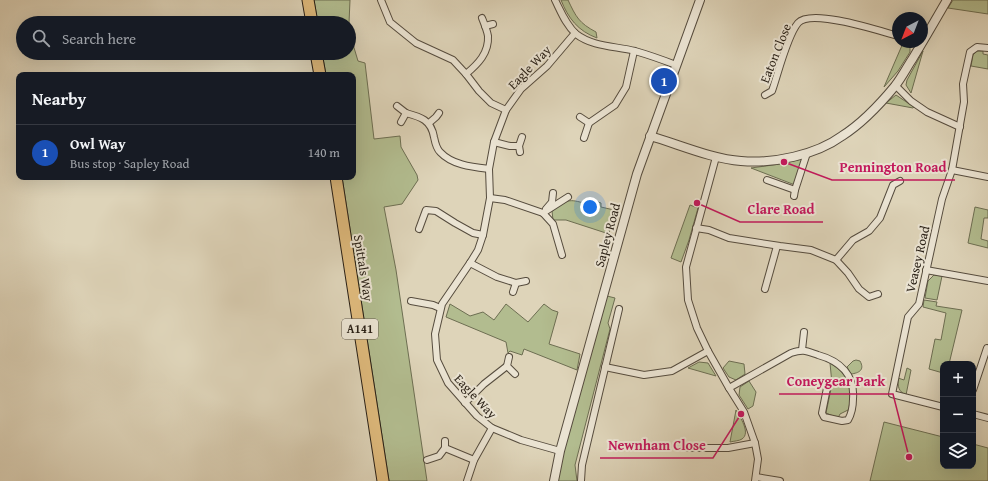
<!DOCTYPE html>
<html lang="en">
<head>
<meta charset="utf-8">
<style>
  :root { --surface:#171b24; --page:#20242c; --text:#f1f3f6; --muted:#9ea1a6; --line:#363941; --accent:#2563eb }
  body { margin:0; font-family:"Gentium Book Plus",serif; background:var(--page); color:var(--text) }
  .controls { position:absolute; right:12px; bottom:12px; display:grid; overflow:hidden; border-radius:8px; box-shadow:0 4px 16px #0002 }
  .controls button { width:36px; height:36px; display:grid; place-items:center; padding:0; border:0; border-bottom:1px solid var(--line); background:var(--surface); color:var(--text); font:20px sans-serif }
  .compass { position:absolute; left:892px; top:12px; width:36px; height:36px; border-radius:50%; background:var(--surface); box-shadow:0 4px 16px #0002; rotate:222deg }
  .you { position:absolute; left:590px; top:207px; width:14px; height:14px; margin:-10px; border:3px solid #fff; border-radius:50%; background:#1a73e8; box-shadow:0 0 0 6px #1a73e833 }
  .badge { display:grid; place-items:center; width:26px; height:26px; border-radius:50%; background:var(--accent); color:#fff; font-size:13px; font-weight:700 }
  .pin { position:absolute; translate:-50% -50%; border:2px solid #fff; box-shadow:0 1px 4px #0006 }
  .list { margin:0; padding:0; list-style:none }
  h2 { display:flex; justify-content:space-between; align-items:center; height:52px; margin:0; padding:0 16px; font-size:17px }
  h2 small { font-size:13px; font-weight:400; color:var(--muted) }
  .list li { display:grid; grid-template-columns:26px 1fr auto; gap:12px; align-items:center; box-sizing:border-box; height:56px; padding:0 16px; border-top:1px solid var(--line) }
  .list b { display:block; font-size:15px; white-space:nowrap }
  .list p { margin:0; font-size:13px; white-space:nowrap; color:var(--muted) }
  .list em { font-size:13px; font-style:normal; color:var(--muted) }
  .icon { flex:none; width:22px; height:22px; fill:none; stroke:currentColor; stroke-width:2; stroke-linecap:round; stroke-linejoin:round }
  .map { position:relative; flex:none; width:988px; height:481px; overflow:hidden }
  .search { position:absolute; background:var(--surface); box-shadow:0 4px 16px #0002; left:16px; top:16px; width:340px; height:44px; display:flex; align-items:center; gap:10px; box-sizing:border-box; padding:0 14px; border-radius:22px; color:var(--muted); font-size:15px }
  .panel { position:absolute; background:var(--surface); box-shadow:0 4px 16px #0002; left:16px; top:72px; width:340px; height:108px; border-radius:8px }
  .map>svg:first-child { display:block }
</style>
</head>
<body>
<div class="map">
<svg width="988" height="481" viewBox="0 0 988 481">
  <rect width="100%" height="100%" fill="#ded4b9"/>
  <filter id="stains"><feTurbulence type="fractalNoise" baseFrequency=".005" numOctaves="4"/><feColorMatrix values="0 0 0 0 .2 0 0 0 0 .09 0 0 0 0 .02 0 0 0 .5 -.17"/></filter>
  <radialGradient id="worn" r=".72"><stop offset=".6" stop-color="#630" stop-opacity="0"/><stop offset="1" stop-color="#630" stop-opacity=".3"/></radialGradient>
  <!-- green -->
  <g fill="#b2bc8f" stroke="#6d6e52">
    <path d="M314,0H350L349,23H318Z"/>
    <path d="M561,0H568C576,17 579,23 596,32L597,38C578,31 568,18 561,0Z"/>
    <path d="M953,0H988V14L948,8Z"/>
    <path d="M349,31L358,61L365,63L374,139L400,136L401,147L417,175L418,180L402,204L384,207L396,270L427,481H389L342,177H353V75H326L322,53H349Z"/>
    <path d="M903,43H905L910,46V52L898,71L884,87Z"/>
    <path d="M923,51L911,93L906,85L907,80Z"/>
    <path d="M977,51H983V54L988,55V69L971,66L973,55Z"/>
    <path d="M896,95L914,107L913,108L886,103Z"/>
    <path d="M802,159L795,185L751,168L780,164Z"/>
    <path d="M589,199L601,203V207L614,210L609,234L566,220H553L552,211C568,200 567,198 587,204Z"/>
    <path d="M690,205L698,208L689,240L681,262L671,258Z"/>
    <path d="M975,207L988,210V218H984L981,239L988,241V248L968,243Z"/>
    <path d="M934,275L942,276L937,300L925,298L928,281Z"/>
    <path d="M607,296L615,298L608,323L610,329L575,465L577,481H557L564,451Z"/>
    <path d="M924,300L937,302L936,306L962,310L949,364H943V373L929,369L935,339L941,340L946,313L923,307Z"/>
    <path d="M450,304L470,316L483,312L494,320L506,304L528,322L544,304L552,310L558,312L549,344L580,354L577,370L524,349L522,355L510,351L508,353L506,342L446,317Z"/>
    <path d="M856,360L860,361C865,370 859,373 851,374L847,367L853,361Z"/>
    <path d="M729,361L744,364L745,374L736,380L729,377L723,368Z"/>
    <path d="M699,362L708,363L716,376L688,368Z"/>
    <path d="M830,363C851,377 850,385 850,409L840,414L838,418L826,413L832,384Z"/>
    <path d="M907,368L911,370L906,395C898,391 898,387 898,378L904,380Z"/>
    <path d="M749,381L756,392L753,406L748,409L739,395L740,387Z"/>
    <path d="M736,410C740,417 751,433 742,439C739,441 734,441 730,442Z"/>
    <path d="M884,422L943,437V466H973V444L988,448V481H870Z"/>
  </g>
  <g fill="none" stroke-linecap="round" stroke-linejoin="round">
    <defs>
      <g id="minor">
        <path d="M381,0L390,22L416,43L453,60L466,74L479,91L491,103L506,110"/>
        <path d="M555,0C561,12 566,25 576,34C593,47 615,46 635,51C649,55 663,60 676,65"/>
        <path d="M485,26L493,24"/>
        <path d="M466,74C478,64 489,53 488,36C487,30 484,23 482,18"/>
        <path d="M895,85L911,101L927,112L960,127"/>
        <path d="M765,95L772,91C778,74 787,36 798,23C811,8 880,31 898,36"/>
        <path d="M397,106L406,113L401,122"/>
        <path d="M406,113C421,117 431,120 434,137C435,142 436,148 440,152C452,165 472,167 489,169"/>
        <path d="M580,117L589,123"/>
        <path d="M429,123L436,117L439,113"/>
        <path d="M584,138L589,123L615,105L626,87L634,51"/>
        <path d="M494,142L510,146H519"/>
        <path d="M520,152L519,146L522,137"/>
        <path d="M716,157L686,267L688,300L697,328L708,351L729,388L744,412L755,443L758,459L755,481"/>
        <path d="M952,170L988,177"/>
        <path d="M767,180L795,190"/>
        <path d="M794,196L795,190L807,153"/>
        <path d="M490,198L505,200L543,213L553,224L562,255"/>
        <path d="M546,209L552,202L553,193"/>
        <path d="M543,213L568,197"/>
        <path d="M696,228L709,230L729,238L780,246L811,250L836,260L848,273L859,289L869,297L878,294"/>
        <path d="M419,229L426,210L436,211L455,223L473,233L483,235"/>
        <path d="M836,260L853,240L869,231L880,218L893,185L900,181"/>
        <path d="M470,263L497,277L516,283L526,281"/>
        <path d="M926,270L988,281"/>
        <path d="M765,289L777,246"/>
        <path d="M513,292L516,283"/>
        <path d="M411,301L433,305L440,308"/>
        <path d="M802,350L804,332"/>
        <path d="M509,357L507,366L515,374"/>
        <path d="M605,367L644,375L672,371L708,351"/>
        <path d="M729,388L791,353C804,349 806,351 818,355C840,361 855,375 853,399C853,407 852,413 848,420L842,421L824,417L822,413L828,383"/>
        <path d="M973,390L987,348"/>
        <path d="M465,403L484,384L507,366"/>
        <path d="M943,407L892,394L908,317L919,304L942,199L952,170L964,102L963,84L970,52L977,47L988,48"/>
        <path d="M973,414L988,418"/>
        <path d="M445,448L474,460"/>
        <path d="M687,448H728L755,443"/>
        <path d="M560,451L521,440L492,428L477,416L448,383L437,360L435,334L442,304L470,263L478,250L483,235L490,198L489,169L494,142L506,110L521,89L547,66L575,33"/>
        <path d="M427,460L439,456L445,448V441"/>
        <path d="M756,477L780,481"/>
        <path d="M467,481L474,460L492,428"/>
        <path d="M581,481L582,465L619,309"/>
      </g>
      <g id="tertiary">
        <path d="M650,136C678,144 712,159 741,161C773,164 816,155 842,136C861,124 881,103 895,86C902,77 907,67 913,58C925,38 936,19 947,0"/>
        <path d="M554,481L560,451L637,174L700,0"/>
      </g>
      <g id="trunk">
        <path d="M308,0L312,23"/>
        <path d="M316,53L320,75"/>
        <path d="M336,177L383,481"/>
      </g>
    </defs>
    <!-- minor casing -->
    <use href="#minor" stroke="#564c3e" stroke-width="8"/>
    <!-- tertiary casing -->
    <use href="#tertiary" stroke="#564c3e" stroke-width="10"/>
    <!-- trunk casing -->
    <use href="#trunk" stroke="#281f15" stroke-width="13"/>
    <!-- minor -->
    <use href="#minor" stroke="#eae3d2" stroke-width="6"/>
    <!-- tertiary -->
    <use href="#tertiary" stroke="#eae3d2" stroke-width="8"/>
    <!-- trunk -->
    <use href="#trunk" stroke="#dfba7c" stroke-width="11"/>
  </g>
  <g text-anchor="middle" stroke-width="4" stroke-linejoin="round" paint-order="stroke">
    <!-- shield labels -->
    <rect fill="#eae3d2" stroke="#625a4e" stroke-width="1" x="342" y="319" width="36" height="20" rx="3"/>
    <g font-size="12" font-weight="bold" fill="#281f15">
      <text x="360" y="333">A141</text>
    </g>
    <!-- street labels -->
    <g font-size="13" fill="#281f15" stroke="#eae3d2">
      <text transform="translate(775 53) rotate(-68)" y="5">Eaton Close</text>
      <text transform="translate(529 67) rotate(-46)" y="5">Eagle Way</text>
      <text transform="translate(607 235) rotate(-75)" y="5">Sapley Road</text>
      <text transform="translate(917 259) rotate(-77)" y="5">Veasey Road</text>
      <text transform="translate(364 268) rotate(81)" y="5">Spittals Way</text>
      <text transform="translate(476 396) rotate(47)" y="5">Eagle Way</text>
    </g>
  </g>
  <!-- callouts -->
  <path fill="none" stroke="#c2185b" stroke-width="1.5" d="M784 162L832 180H955M697 203L740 222H823M909 457L893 394H779M741 414L713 458H600"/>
  <g fill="#c2185b" stroke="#eae3d2" stroke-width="1.5">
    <circle cx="784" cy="162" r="4"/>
    <circle cx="697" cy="203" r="4"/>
    <circle cx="909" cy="457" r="4"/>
    <circle cx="741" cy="414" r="4"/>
  </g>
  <g font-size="14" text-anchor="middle" font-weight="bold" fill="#c2185b" stroke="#eae3d2" stroke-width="4" stroke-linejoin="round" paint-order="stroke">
    <text x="893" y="172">Pennington Road</text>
    <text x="781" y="214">Clare Road</text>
    <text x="836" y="386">Coneygear Park</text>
    <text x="657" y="450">Newnham Close</text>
  </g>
  <rect width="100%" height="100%" filter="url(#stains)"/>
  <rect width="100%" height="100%" fill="url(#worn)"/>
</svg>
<div class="controls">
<button>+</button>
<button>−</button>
<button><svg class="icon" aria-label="layers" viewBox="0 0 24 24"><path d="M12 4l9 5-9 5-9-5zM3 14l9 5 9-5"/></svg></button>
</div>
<svg class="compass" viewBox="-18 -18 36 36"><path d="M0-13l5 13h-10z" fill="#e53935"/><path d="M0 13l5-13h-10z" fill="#9ea1a6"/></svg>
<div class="you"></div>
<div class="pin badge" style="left:664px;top:81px;background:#1a4fb4">1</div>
<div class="search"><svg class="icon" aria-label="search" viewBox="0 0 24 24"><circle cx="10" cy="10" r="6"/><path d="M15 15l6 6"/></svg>Search here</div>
<section class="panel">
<h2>Nearby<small></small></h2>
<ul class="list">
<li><span class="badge" style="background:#1a4fb4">1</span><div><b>Owl Way</b><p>Bus stop · Sapley Road</p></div><em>140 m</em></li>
</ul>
</section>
</div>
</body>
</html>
